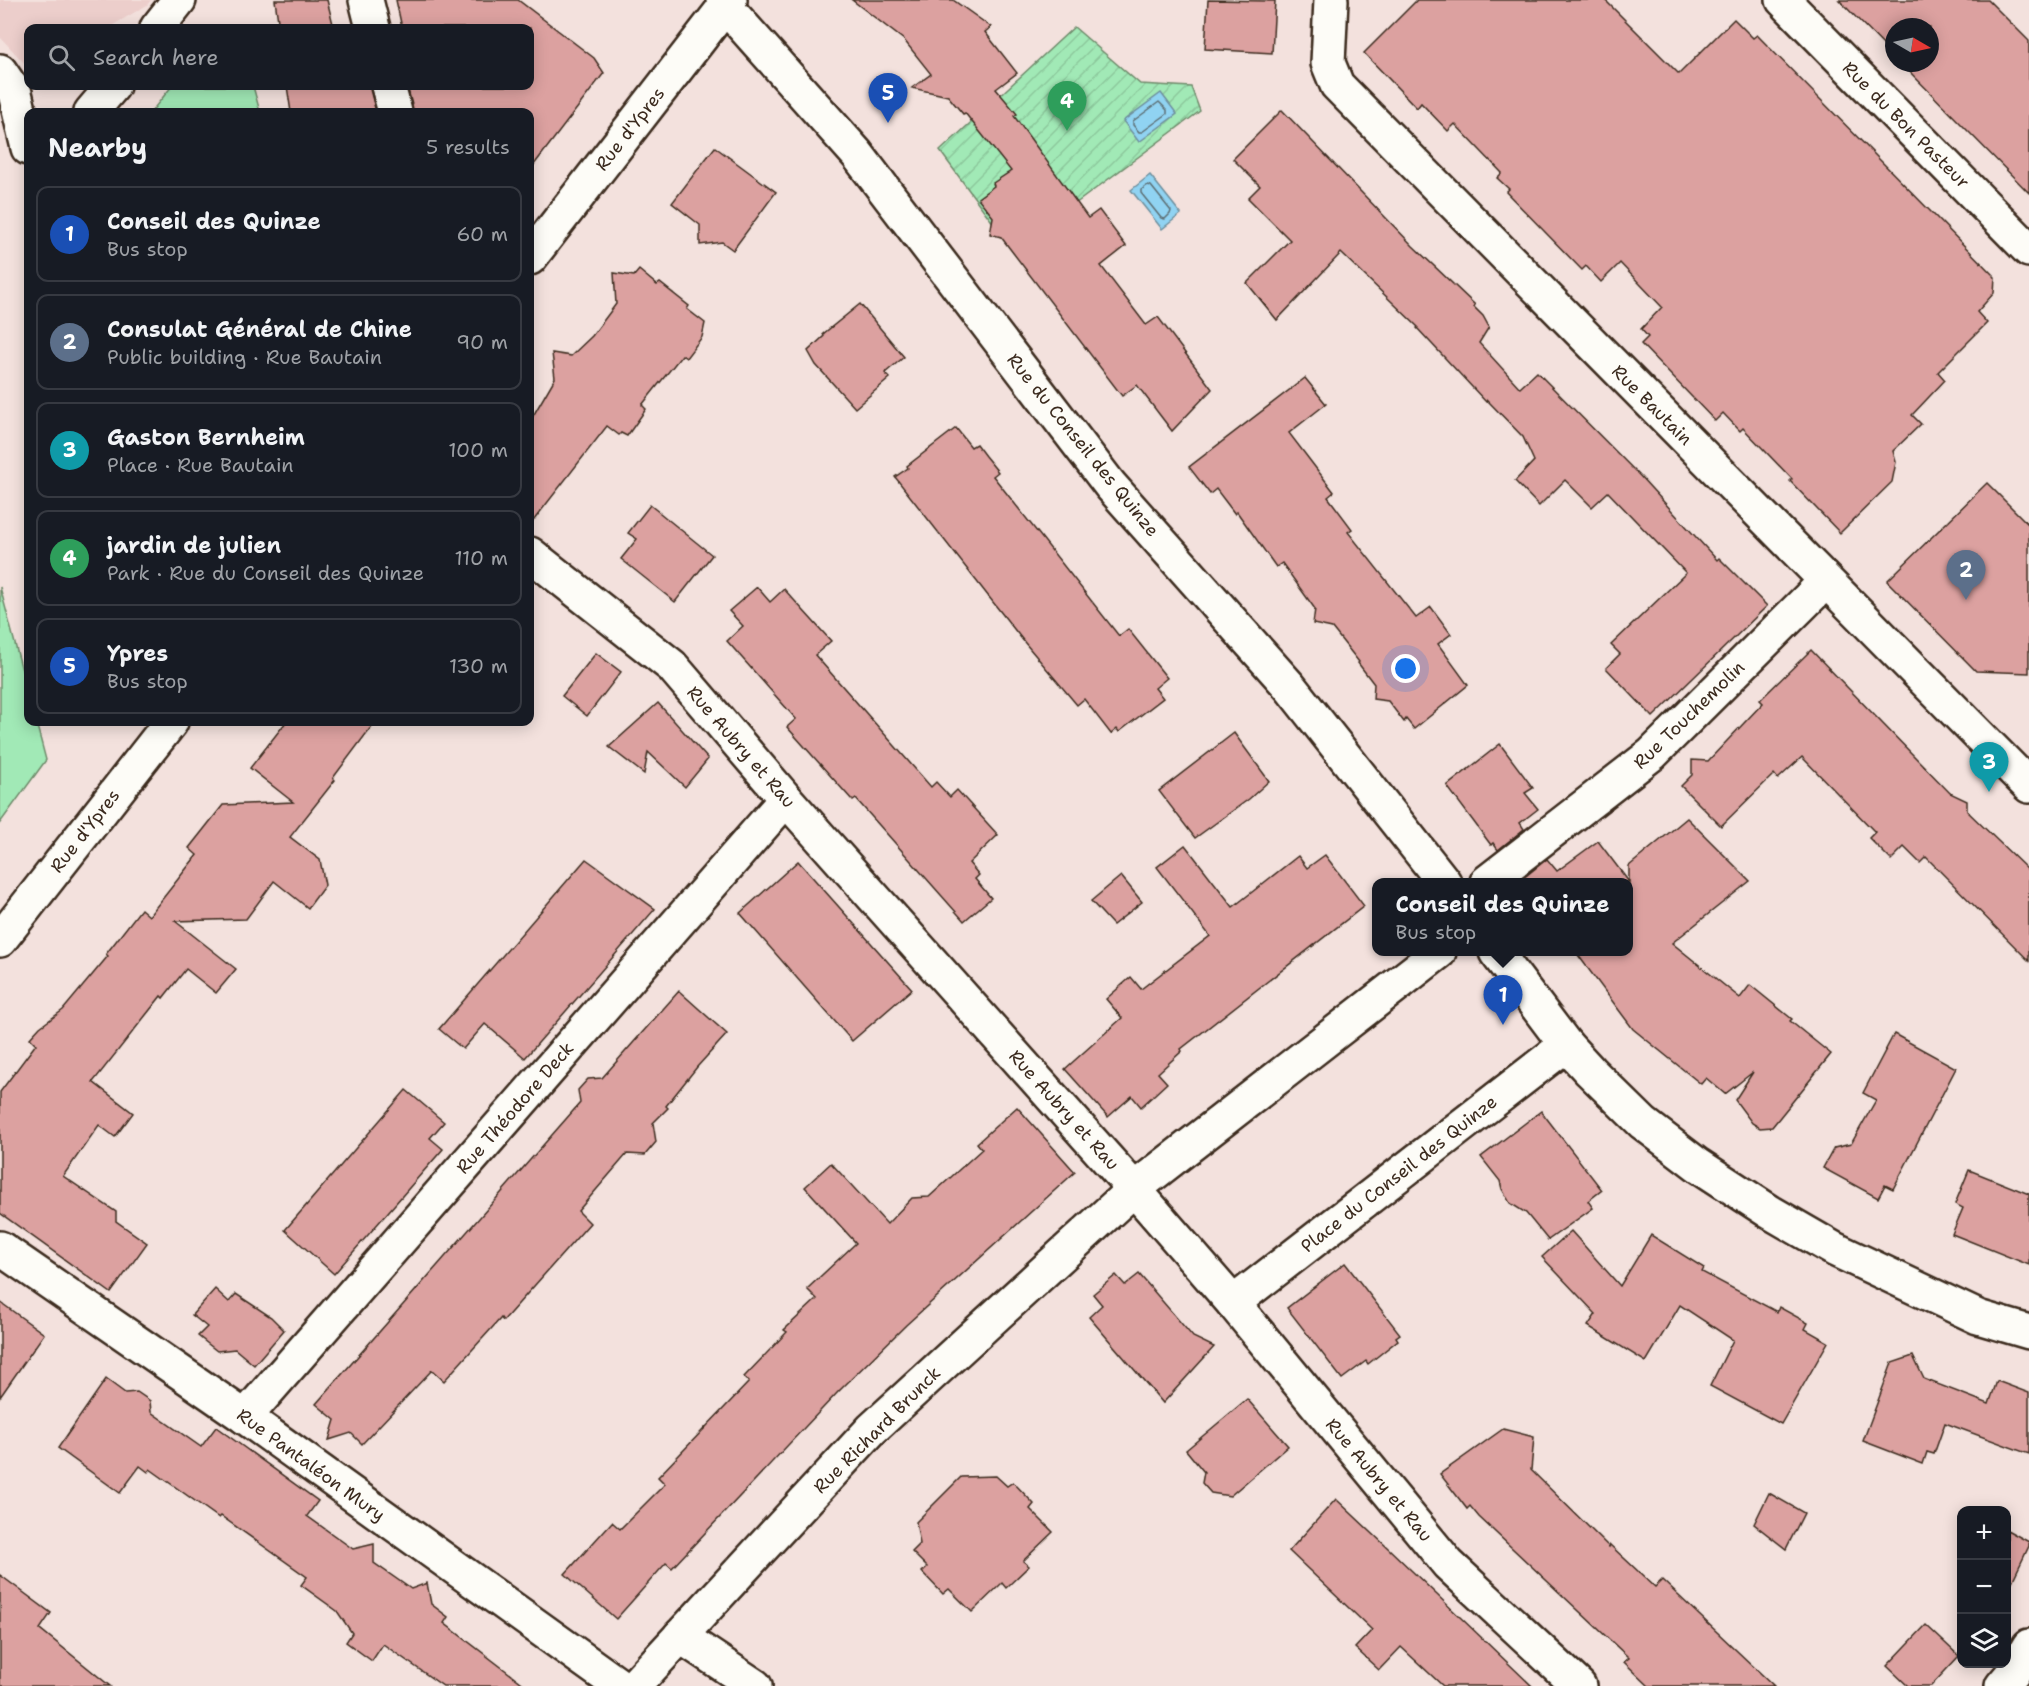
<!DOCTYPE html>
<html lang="en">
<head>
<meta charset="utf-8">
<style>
  :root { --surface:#171b24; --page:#242831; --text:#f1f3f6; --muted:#9ea1a6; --line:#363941; --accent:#1f6fb2 }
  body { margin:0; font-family:"Shantell Sans",sans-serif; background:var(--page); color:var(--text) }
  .controls { position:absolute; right:18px; bottom:18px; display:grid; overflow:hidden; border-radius:12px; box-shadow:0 3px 15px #0003 }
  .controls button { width:54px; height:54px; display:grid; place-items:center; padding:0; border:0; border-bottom:2px solid var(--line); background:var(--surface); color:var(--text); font:30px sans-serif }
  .compass { position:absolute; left:1885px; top:18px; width:54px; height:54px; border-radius:50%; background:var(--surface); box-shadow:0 3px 15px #0003; rotate:99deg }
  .you { position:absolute; left:1406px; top:669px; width:21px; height:21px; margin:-15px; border:4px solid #fff; border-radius:50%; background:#1a73e8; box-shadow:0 0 0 9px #1a73e833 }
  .badge { display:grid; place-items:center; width:39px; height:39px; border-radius:50%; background:var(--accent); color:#fff; font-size:20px; font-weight:700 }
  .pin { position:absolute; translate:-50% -50px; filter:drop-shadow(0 2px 3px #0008) }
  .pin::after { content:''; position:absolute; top:32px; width:21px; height:18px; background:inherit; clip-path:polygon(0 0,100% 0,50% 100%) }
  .popup { position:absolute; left:1372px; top:878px; width:261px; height:78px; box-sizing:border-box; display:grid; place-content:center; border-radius:12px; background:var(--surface); filter:drop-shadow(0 2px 4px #0005); font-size:20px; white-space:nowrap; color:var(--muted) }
  .popup b { font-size:22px; color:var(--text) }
  .popup::after { content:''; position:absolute; left:50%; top:100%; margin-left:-12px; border:12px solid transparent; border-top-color:var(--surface) }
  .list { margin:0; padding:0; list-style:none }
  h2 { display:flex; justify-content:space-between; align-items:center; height:78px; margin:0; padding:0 24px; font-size:26px }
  h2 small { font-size:20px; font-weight:400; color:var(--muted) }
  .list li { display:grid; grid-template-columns:39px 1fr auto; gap:18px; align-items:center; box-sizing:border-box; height:96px; margin:0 12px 12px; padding:0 12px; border:2px solid var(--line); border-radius:12px }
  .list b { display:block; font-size:22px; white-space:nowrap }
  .list p { margin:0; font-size:20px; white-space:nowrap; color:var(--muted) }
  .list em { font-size:20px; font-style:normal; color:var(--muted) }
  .icon { flex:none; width:33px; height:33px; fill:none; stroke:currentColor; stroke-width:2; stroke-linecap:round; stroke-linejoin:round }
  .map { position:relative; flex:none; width:2029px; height:1686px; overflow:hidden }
  .search { position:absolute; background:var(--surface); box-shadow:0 3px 15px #0003; left:24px; top:24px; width:510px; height:66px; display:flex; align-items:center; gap:15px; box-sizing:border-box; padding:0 21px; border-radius:12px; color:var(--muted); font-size:22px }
  .panel { position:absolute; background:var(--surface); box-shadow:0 3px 15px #0003; left:24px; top:108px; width:510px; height:618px; border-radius:12px }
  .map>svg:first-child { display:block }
</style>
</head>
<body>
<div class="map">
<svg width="2029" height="1686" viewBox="0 0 2029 1686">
  <defs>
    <pattern id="garden-furrows" width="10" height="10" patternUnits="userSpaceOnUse" patternTransform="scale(1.5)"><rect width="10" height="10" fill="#a1e9b6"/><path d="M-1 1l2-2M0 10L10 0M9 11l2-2" fill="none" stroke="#8cc89c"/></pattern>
  </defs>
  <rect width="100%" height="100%" fill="#f3e1dd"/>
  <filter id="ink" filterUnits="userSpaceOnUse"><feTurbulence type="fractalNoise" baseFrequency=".0167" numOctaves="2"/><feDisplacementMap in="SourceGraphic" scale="12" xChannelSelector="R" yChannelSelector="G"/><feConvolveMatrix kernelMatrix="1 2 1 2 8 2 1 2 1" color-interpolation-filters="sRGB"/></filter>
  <g filter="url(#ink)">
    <!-- built -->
    <path fill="#eccecb" d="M0,0H151L147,5L108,28H28V67L0,37Z"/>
    <!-- park -->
    <g fill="#a1e9b6" stroke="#6e8a6a" stroke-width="1.5">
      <path d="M172,86H253L260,112H151Z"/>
      <path d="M0,587L28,693V722H36L46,760L0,823Z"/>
    </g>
    <!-- garden -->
    <path fill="url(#garden-furrows)" stroke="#6e8a6a" stroke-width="1.5" d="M1074,27L1140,84L1191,87L1200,111L1013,250L940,151Z"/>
    <!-- water -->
    <g fill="#90d3f2" stroke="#6e8f9d" stroke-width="1.5">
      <path d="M1161,93L1177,114L1139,142L1123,121Z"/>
      <path d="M1150,175L1181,214L1162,229L1131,190Z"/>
    </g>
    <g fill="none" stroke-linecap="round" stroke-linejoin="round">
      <!-- shore -->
      <g stroke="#5d6e73" stroke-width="1.5">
        <path d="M1159,102L1167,110V114L1142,132H1139L1133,125V121Z"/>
        <path d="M1148,185L1151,186L1171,211L1170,214L1165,219L1161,218L1141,193V190Z"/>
      </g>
    </g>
    <!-- building -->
    <g fill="#dca1a0" stroke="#3b2a1e" stroke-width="1.5">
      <path d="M275,0H327L334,28H279Z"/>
      <path d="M396,0H518L594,58L604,73L530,170V112H413L407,86H530V28H401H402Z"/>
      <path d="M852,0H953L991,27L985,32L1017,73L996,89L1017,114L1014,116L1088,218L1099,210L1126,246L1101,266L1146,325L1158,317L1212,389L1172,431L1137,385L1122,396L1001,237L990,234L993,217L978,198L994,186L993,183L1011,171L965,113L963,114L948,96L912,88L931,74L904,40Z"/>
      <path d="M1208,0L1275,1L1272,53L1205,49Z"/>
      <path d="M1417,0H1605L1679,74L1734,19L1753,38L1757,35L1995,277L1994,293L1977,312L1987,323L1938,372L1945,380L1912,415L1921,424L1893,451L1896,462L1892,482L1840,533L1790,481L1792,479L1743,428L1740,431L1723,413L1715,421L1641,344L1648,337L1641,329L1662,307L1620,263L1601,282L1586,266L1582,270L1506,192L1509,189L1497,178L1502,173L1455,124L1448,131L1421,103L1417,108L1364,53Z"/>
      <path d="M1839,0H1988L2029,41V193L1901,63H1930V27H1894V56Z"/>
      <path d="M287,86H370L376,112H291Z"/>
      <path d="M1282,110L1413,246L1475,305L1474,307L1483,316L1489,327L1479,343L1520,388L1537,372L1640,476L1717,560L1719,558L1767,606L1653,717L1606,668L1620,654L1611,645L1686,573L1608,492L1592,507L1565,480L1539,506L1515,481L1534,461L1523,437L1487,400L1486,402L1417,328L1418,327L1341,253L1277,320L1247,283L1290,240L1248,198L1260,186L1233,159Z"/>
      <path d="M715,147L776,192L733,250L722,242L700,245V225L672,203Z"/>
      <path d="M639,270L657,285L660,283L689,306L687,309L705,323L702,337L686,358L682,355L642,405L646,409L627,436L621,433L619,435L607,426L530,525V421L555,378L552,353L571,356L592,336L616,304L614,273L634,276Z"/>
      <path d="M860,304L904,357L885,373L890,378L855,408L816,365L808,351L824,336L823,334Z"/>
      <path d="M1305,378L1326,404L1289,433L1334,492L1328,497L1352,529L1348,532L1416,618L1431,607L1451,634L1438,644L1468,685L1414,729L1406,719L1404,722L1388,701L1373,699L1374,684L1358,663L1359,662L1332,628L1313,624L1315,609L1282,563L1276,567L1237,512L1235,514L1216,489L1210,494L1189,467Z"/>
      <path d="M956,428L971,447L976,444L985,456L998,472L993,476L1119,636L1128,629L1167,678L1155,688L1163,698L1119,732L1117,729L1111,734L1084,699L1077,705L1025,643L895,477L908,468L907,466Z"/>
      <path d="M1987,483L2029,525V673L1976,671L1887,581Z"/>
      <path d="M650,505L712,555L675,602L621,559L637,539L628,533Z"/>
      <path d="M757,587L770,602L784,589L831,641L815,655L931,787L936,782L950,797L957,790L998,835L969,863L979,875L975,879L991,898L964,921L856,799L853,801L787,727L796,719L727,641L743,626L729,611Z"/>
      <path d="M1811,650L1950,793L1967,801V811L2029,871V961L1926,857L1920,863L1904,847L1891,860L1869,838L1875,832L1802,757L1778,779L1774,774L1721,826L1681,786L1692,775V760L1708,761L1763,703L1760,700Z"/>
      <path d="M596,653L621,672L587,716L562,696Z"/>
      <path d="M658,703L708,759L685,787L648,752L644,774L609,747Z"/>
      <path d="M286,722H375L333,778L335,780L290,837L320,860L325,885L308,908L274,881L246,919L175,921L236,969L216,993L186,969L163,998L161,996L93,1082L133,1113L115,1137L99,1125L63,1176L116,1212V1221L147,1243L111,1293L0,1213V1092L36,1044L30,1038L40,1027L63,1010L108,956L106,954L141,909L149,916L197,855L189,848L223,805L293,802L250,768Z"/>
      <path d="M1234,733L1269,781L1249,799L1195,838L1159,791Z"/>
      <path d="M1500,744L1533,788L1525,793L1538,809L1520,823L1524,829L1498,850L1493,843L1491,845L1447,786Z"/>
      <path d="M1687,818L1750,881L1672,943L1740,998L1750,985L1792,1019L1790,1021L1831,1054L1772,1127L1760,1128L1752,1123L1735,1100L1753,1072L1725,1094L1706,1078L1701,1084L1633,1029L1575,951H1629V882H1523L1521,880L1547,859L1557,871L1598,841L1629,882V866Z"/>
      <path d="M1185,845L1233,907L1298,856L1307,868L1325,855L1364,906L1181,1049L1182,1051L1158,1073L1167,1083L1141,1107L1132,1096L1108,1117L1065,1069L1122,1018L1106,999L1131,977L1141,989L1210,936L1157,867Z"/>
      <path d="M586,859L655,909L525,1058L485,1024L463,1049L439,1029Z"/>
      <path d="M798,861L912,989L852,1041L740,913Z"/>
      <path d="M1121,876L1142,902L1113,925L1091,901Z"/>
      <path d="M679,991L727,1034L697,1067L666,1106L668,1108L653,1123L656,1142L645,1155L627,1154L578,1211L590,1223L503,1321L501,1318L444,1381L432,1370L362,1444L351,1433L329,1440L335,1420L316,1404L580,1103L578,1090L588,1079L602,1078Z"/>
      <path d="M1894,1034L1956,1068L1893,1189L1885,1185L1878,1198L1823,1168L1834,1148L1851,1144L1876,1100L1863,1093Z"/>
      <path d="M406,1090L444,1122L430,1138L443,1149L334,1274L285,1230Z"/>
      <path d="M1017,1107L1075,1172L906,1325L838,1392L672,1568L666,1563L616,1619L565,1574L612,1522L620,1529L665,1484L658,1477L749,1382L744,1377L787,1332L784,1330L817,1299L807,1289L856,1243L805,1187L831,1163L887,1224L912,1198L929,1197L982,1149L977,1143Z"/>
      <path d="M1541,1111L1602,1190L1588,1201L1593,1208L1548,1240L1526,1213L1510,1203L1502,1189L1500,1181L1481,1157Z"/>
      <path d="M1969,1170L2029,1194V1265L1952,1234L1963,1208L1955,1204Z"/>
      <path d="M1571,1231L1620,1286L1651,1235L1704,1268L1702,1272L1777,1312L1779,1307L1808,1323L1805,1329L1828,1342L1781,1424L1710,1386L1733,1340L1680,1305L1646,1362L1588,1326L1596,1314L1542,1257Z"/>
      <path d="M1345,1263L1400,1334L1396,1337L1398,1340L1368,1364L1366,1361L1342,1379L1287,1308Z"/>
      <path d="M1139,1274L1193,1337L1214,1347L1163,1403L1089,1317L1102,1305L1093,1294L1116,1275L1125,1285Z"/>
      <path d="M215,1289L229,1302L236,1294L271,1317L284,1330L254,1365L235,1349L217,1351L198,1336L207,1327L192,1315Z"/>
      <path d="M0,1302L44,1334L0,1397Z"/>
      <path d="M1913,1356L1924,1379L1989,1404L1997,1381L2029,1393V1454L1945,1423L1934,1454L1927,1452L1923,1464L1863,1441L1892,1363Z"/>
      <path d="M106,1379L125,1393L137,1392L150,1401L151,1412L201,1447L216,1427L318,1501L307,1516L353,1549L374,1544V1563L411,1589L427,1583L431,1604L448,1617L444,1623L526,1686H443L383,1644L372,1661L346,1642L352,1633L337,1611L301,1585L307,1577L221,1516L219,1518L150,1469L148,1472L140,1466L120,1493L58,1448Z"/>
      <path d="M1247,1399L1288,1446L1230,1496L1211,1493L1202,1483L1204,1472L1186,1450Z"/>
      <path d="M1503,1429L1534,1437L1531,1470L1609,1547L1610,1545L1655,1587L1662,1580L1774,1686H1649L1624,1662L1629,1658L1479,1517L1470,1506L1467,1509L1440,1474Z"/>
      <path d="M996,1476L1007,1486L1013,1482L1034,1504L1030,1509L1053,1532L1023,1561L1029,1566L1006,1588L1002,1583L972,1612L949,1589L943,1594L922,1572L927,1567L912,1552L920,1544L916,1522L961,1477Z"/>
      <path d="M1769,1493L1804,1513L1786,1549L1754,1524Z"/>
      <path d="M1336,1499L1388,1548L1532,1686H1443L1401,1647L1379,1670L1355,1648L1372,1630L1289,1551Z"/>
      <path d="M2007,1530L2029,1542V1546L2010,1586L2007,1587Z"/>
      <path d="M0,1575L51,1613L40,1629L110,1686H0Z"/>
      <path d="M1926,1625L1959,1656L1931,1686H1908L1887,1666Z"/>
    </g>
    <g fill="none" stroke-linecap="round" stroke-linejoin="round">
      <defs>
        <g id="minor">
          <path d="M366,0L373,28"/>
          <path d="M723,0L725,6L857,154L1110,485L1290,687L1444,882"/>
          <path d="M1331,0L1328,63L1337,85L2029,786"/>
          <path d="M1783,0L2029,250"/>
          <path d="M157,28L179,0"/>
          <path d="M0,71L15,93L28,148"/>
          <path d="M388,86L395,112"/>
          <path d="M91,112L113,86"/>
          <path d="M530,258L730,0"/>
          <path d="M530,554L672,666L786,799L1134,1189L1233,1303L1448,1564L1579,1686"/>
          <path d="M1487,882L1652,754L1826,581"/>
          <path d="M0,940L171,722"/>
          <path d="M1496,952L1566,1045L1590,1071L1643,1123L1698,1165L1770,1212L1834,1249L1978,1317L2029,1332"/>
          <path d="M0,1248L245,1417L620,1686"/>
          <path d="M1233,1303L1566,1045"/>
          <path d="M245,1417L786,799"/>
          <path d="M680,1636L755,1686"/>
          <path d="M634,1686L872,1429L1134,1189L1439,952"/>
          <path d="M2002,1686L2013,1673L2029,1646"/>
        </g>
      </defs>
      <!-- minor casing -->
      <use href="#minor" stroke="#3b2a1e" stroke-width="38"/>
      <!-- minor -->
      <use href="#minor" stroke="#fdfcf7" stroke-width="33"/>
    </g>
  </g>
  <g text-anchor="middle" stroke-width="4.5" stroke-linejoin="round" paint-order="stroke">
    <!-- street labels -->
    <g font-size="18" fill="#3b2a1e" stroke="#fdfcf7">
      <text transform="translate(1906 125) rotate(45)" y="6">Rue du Bon Pasteur</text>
      <text transform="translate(630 129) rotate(-52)" y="6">Rue d'Ypres</text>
      <text transform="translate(1652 405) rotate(45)" y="6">Rue Bautain</text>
      <text transform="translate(1083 445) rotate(51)" y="6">Rue du Conseil des Quinze</text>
      <text transform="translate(1689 715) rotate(-44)" y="6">Rue Touchemolin</text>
      <text transform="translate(741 747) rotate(49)" y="6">Rue Aubry et Rau</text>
      <text transform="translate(85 831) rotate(-52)" y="6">Rue d'Ypres</text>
      <text transform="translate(515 1108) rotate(-49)" y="6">Rue Théodore Deck</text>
      <text transform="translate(1064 1110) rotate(48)" y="6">Rue Aubry et Rau</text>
      <text transform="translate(1399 1174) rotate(-38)" y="6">Place du Conseil des Quinze</text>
      <text transform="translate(877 1430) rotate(-45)" y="6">Rue Richard Brunck</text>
      <text transform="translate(311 1465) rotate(36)" y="6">Rue Pantaléon Mury</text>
      <text transform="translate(1379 1480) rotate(50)" y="6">Rue Aubry et Rau</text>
    </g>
  </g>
</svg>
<div class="controls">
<button>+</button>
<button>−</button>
<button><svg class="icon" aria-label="layers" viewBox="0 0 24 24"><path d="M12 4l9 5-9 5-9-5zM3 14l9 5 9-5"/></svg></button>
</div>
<svg class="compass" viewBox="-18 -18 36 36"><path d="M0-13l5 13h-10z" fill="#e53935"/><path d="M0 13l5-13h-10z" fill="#9ea1a6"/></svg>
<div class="you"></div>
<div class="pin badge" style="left:1503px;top:1025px;background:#1a4fb4">1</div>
<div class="popup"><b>Conseil des Quinze</b>Bus stop</div>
<div class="pin badge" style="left:1966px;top:600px;background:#5c6f8a">2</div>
<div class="pin badge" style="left:1989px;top:792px;background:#0f9aa8">3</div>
<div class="pin badge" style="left:1067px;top:131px;background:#2e9e5b">4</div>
<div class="pin badge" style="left:888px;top:123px;background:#1a4fb4">5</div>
<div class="search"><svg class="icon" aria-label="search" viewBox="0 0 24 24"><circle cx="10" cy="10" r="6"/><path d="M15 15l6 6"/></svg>Search here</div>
<section class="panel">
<h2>Nearby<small>5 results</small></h2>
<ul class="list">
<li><span class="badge" style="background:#1a4fb4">1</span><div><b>Conseil des Quinze</b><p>Bus stop</p></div><em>60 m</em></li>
<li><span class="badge" style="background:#5c6f8a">2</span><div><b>Consulat Général de Chine</b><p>Public building · Rue Bautain</p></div><em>90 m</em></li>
<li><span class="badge" style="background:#0f9aa8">3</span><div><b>Gaston Bernheim</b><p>Place · Rue Bautain</p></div><em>100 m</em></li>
<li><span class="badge" style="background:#2e9e5b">4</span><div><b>jardin de julien</b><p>Park · Rue du Conseil des Quinze</p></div><em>110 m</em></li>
<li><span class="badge" style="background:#1a4fb4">5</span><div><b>Ypres</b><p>Bus stop</p></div><em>130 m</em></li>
</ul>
</section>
</div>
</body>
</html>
